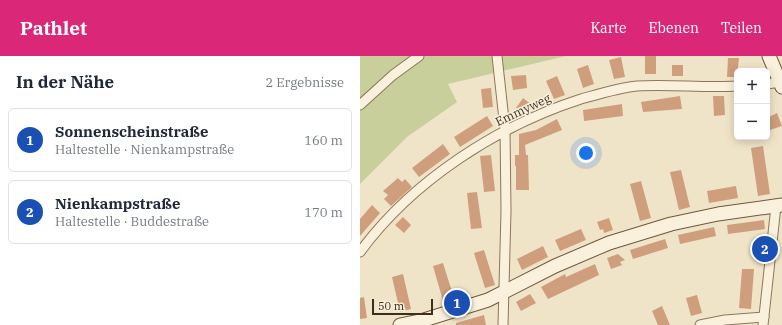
<!DOCTYPE html>
<html lang="de">
<head>
<meta charset="utf-8">
<style>
  :root { --surface:#fff; --page:#f6f6f7; --text:#1f2937; --muted:#747a83; --line:#e0e1e3; --accent:#db2777 }
  body { margin:0; font-family:"IBM Plex Serif",serif; background:var(--page); color:var(--text) }
  .controls { position:absolute; right:12px; top:12px; display:grid; overflow:hidden; border-radius:6px; box-shadow:0 2px 10px #0003 }
  .controls button { width:36px; height:36px; display:grid; place-items:center; padding:0; border:0; border-bottom:1px solid var(--line); background:var(--surface); color:var(--text); font:20px sans-serif }
  .scale { position:absolute; left:12px; bottom:10px; width:61px; box-sizing:border-box; padding-left:4px; border:2px solid #3d2e20; border-top:0; font-size:11px; line-height:14px; white-space:nowrap; color:#3d2e20; -webkit-text-stroke:3px #f7eed8; paint-order:stroke }
  .you { position:absolute; left:226px; top:97px; width:14px; height:14px; margin:-10px; border:3px solid #fff; border-radius:50%; background:#1a73e8; box-shadow:0 0 0 6px #1a73e833 }
  .badge { display:grid; place-items:center; width:26px; height:26px; border-radius:50%; background:var(--accent); color:#fff; font-size:13px; font-weight:700 }
  .pin { position:absolute; translate:-50% -50%; border:2px solid #fff; box-shadow:0 1px 4px #0006 }
  .list { margin:0; padding:0; list-style:none }
  h2 { display:flex; justify-content:space-between; align-items:center; height:52px; margin:0; padding:0 16px; font-size:17px }
  h2 small { font-size:13px; font-weight:400; color:var(--muted) }
  .list li { display:grid; grid-template-columns:26px 1fr auto; gap:12px; align-items:center; box-sizing:border-box; height:64px; margin:0 8px 8px; padding:0 8px; border:1px solid var(--line); border-radius:6px }
  .list b { display:block; font-size:15px; white-space:nowrap }
  .list p { margin:0; font-size:13px; white-space:nowrap; color:var(--muted) }
  .list em { font-size:13px; font-style:normal; color:var(--muted) }
  .map { position:relative; flex:none; width:422px; height:269px; overflow:hidden }
  header { display:flex; align-items:center; gap:24px; box-sizing:border-box; height:56px; padding:0 20px; background:var(--accent); color:#fff }
  header strong { font-size:19px }
  nav { display:flex; gap:22px; margin-inline-start:auto; font-size:14px }
  main { display:flex }
  aside { flex:1; background:var(--surface) }
  .map>svg:first-child { display:block }
</style>
</head>
<body>
<header>
<strong>Pathlet</strong>
<nav><a>Karte</a><a>Ebenen</a><a>Teilen</a></nav>
</header>
<main>
<aside>
<h2>In der Nähe<small>2 Ergebnisse</small></h2>
<ul class="list">
<li><span class="badge" style="background:#1a4fb4">1</span><div><b>Sonnenscheinstraße</b><p>Haltestelle · Nienkampstraße</p></div><em>160 m</em></li>
<li><span class="badge" style="background:#1a4fb4">2</span><div><b>Nienkampstraße</b><p>Haltestelle · Buddestraße</p></div><em>170 m</em></li>
</ul>
</aside>
<div class="map">
<svg width="422" height="269" viewBox="0 0 422 269">
  <rect width="100%" height="100%" fill="#f0e4c8"/>
  <!-- green -->
  <path fill="#c9cf9b" d="M0,0H206L88,28L97,46L47,81L0,128Z"/>
  <!-- building -->
  <g fill="#cf9f7d">
    <rect x="285" y="0" width="11" height="18"/>
    <path d="M261,1L265,21L254,23L249,4Z"/>
    <path d="M368,2H379L377,21H367Z"/>
    <path d="M228,9L234,28L223,32L217,13Z"/>
    <rect x="312" y="9" width="11" height="11"/>
    <path d="M166,19L167,32L153,34L151,20Z"/>
    <path d="M197,20L205,39L194,43L186,25Z"/>
    <path d="M131,32L133,51L123,52L121,33Z"/>
    <path d="M320,40L322,53L283,56L281,46Z"/>
    <path d="M353,40H364L365,59L354,60Z"/>
    <path d="M163,42L172,49L165,58L156,52Z"/>
    <path d="M262,48L263,60L224,65L223,54Z"/>
    <path d="M417,57L422,70L407,75V62Z"/>
    <path d="M127,60L133,70L100,91L94,81Z"/>
    <path d="M197,63L202,74L165,89L166,99H168L169,134H156V110H155V99H159V78L176,74Z"/>
    <path d="M83,88L90,98L59,121L52,112Z"/>
    <path d="M403,90L410,138L398,140L391,92Z"/>
    <path d="M131,99L135,135L124,136L120,100Z"/>
    <path d="M321,114L330,151L319,154L310,116Z"/>
    <path d="M38,122L42,126L45,123L52,131L31,150L24,143L28,139L23,135Z"/>
    <path d="M281,125L291,162L280,165L270,128Z"/>
    <path d="M376,130L378,142L349,147L347,135Z"/>
    <path d="M117,136L122,172L111,173L107,137Z"/>
    <path d="M12,149L20,157L0,180V163Z"/>
    <path d="M43,161L51,169L44,177L35,169Z"/>
    <path d="M249,162L253,174L244,177L243,173L240,174L237,166Z"/>
    <path d="M404,164L405,173L368,178L367,169Z"/>
    <path d="M354,171L356,180L320,188L318,179Z"/>
    <path d="M221,173L226,184L200,195L195,184Z"/>
    <path d="M305,183L308,192L273,203L270,194Z"/>
    <path d="M183,190L188,201L162,214L157,203Z"/>
    <path d="M124,194L135,229L125,232L114,197Z"/>
    <path d="M258,198L265,204L260,206L262,209L251,213L247,202Z"/>
    <path d="M83,207L94,242L83,245L73,210Z"/>
    <path d="M235,208L239,219L188,243L181,231L205,218L206,221Z"/>
    <path d="M382,213H394L391,253L379,252Z"/>
    <path d="M43,218L51,253L40,256L32,221Z"/>
    <path d="M170,238L176,247L161,255L156,246Z"/>
    <path d="M337,239L342,257L331,260L326,242Z"/>
    <path d="M4,241L7,262L0,263V242Z"/>
    <path d="M302,250L310,269H298L292,255Z"/>
    <path d="M124,259L126,269H96V267Z"/>
  </g>
  <g fill="none" stroke-linecap="round" stroke-linejoin="round">
    <defs>
      <g id="street">
        <path d="M137,0L145,73L146,155L143,269"/>
        <path d="M407,28L420,26"/>
        <path d="M0,49L33,19L59,0"/>
        <path d="M0,196C52,125 137,70 221,43C239,38 258,32 277,30C310,28 344,32 377,30"/>
        <path d="M340,269L365,264L404,261"/>
        <path d="M403,269L416,150"/>
      </g>
      <g id="secondary">
        <path d="M409,0L422,31"/>
        <path d="M40,269L64,264L128,244L195,210L249,187L311,168L358,158L422,149"/>
      </g>
    </defs>
    <!-- street casing -->
    <use href="#street" stroke="#8d765c" stroke-width="11"/>
    <!-- secondary casing -->
    <use href="#secondary" stroke="#6f573f" stroke-width="15"/>
    <!-- street -->
    <use href="#street" stroke="#faf1dc" stroke-width="9"/>
    <!-- secondary -->
    <use href="#secondary" stroke="#faf1dc" stroke-width="13"/>
  </g>
  <g text-anchor="middle" stroke-width="3.5" stroke-linejoin="round" paint-order="stroke">
    <!-- street labels -->
    <g font-size="12" fill="#3d2e20" stroke="#f7eed8">
      <text transform="translate(163 54) rotate(-25)" y="4">Emmyweg</text>
    </g>
  </g>
</svg>
<div class="controls">
<button>+</button>
<button>−</button>
</div>
<div class="scale">50 m</div>
<div class="you"></div>
<div class="pin badge" style="left:97px;top:247px;background:#1a4fb4">1</div>
<div class="pin badge" style="left:405px;top:193px;background:#1a4fb4">2</div>
</div>
</main>
</body>
</html>
